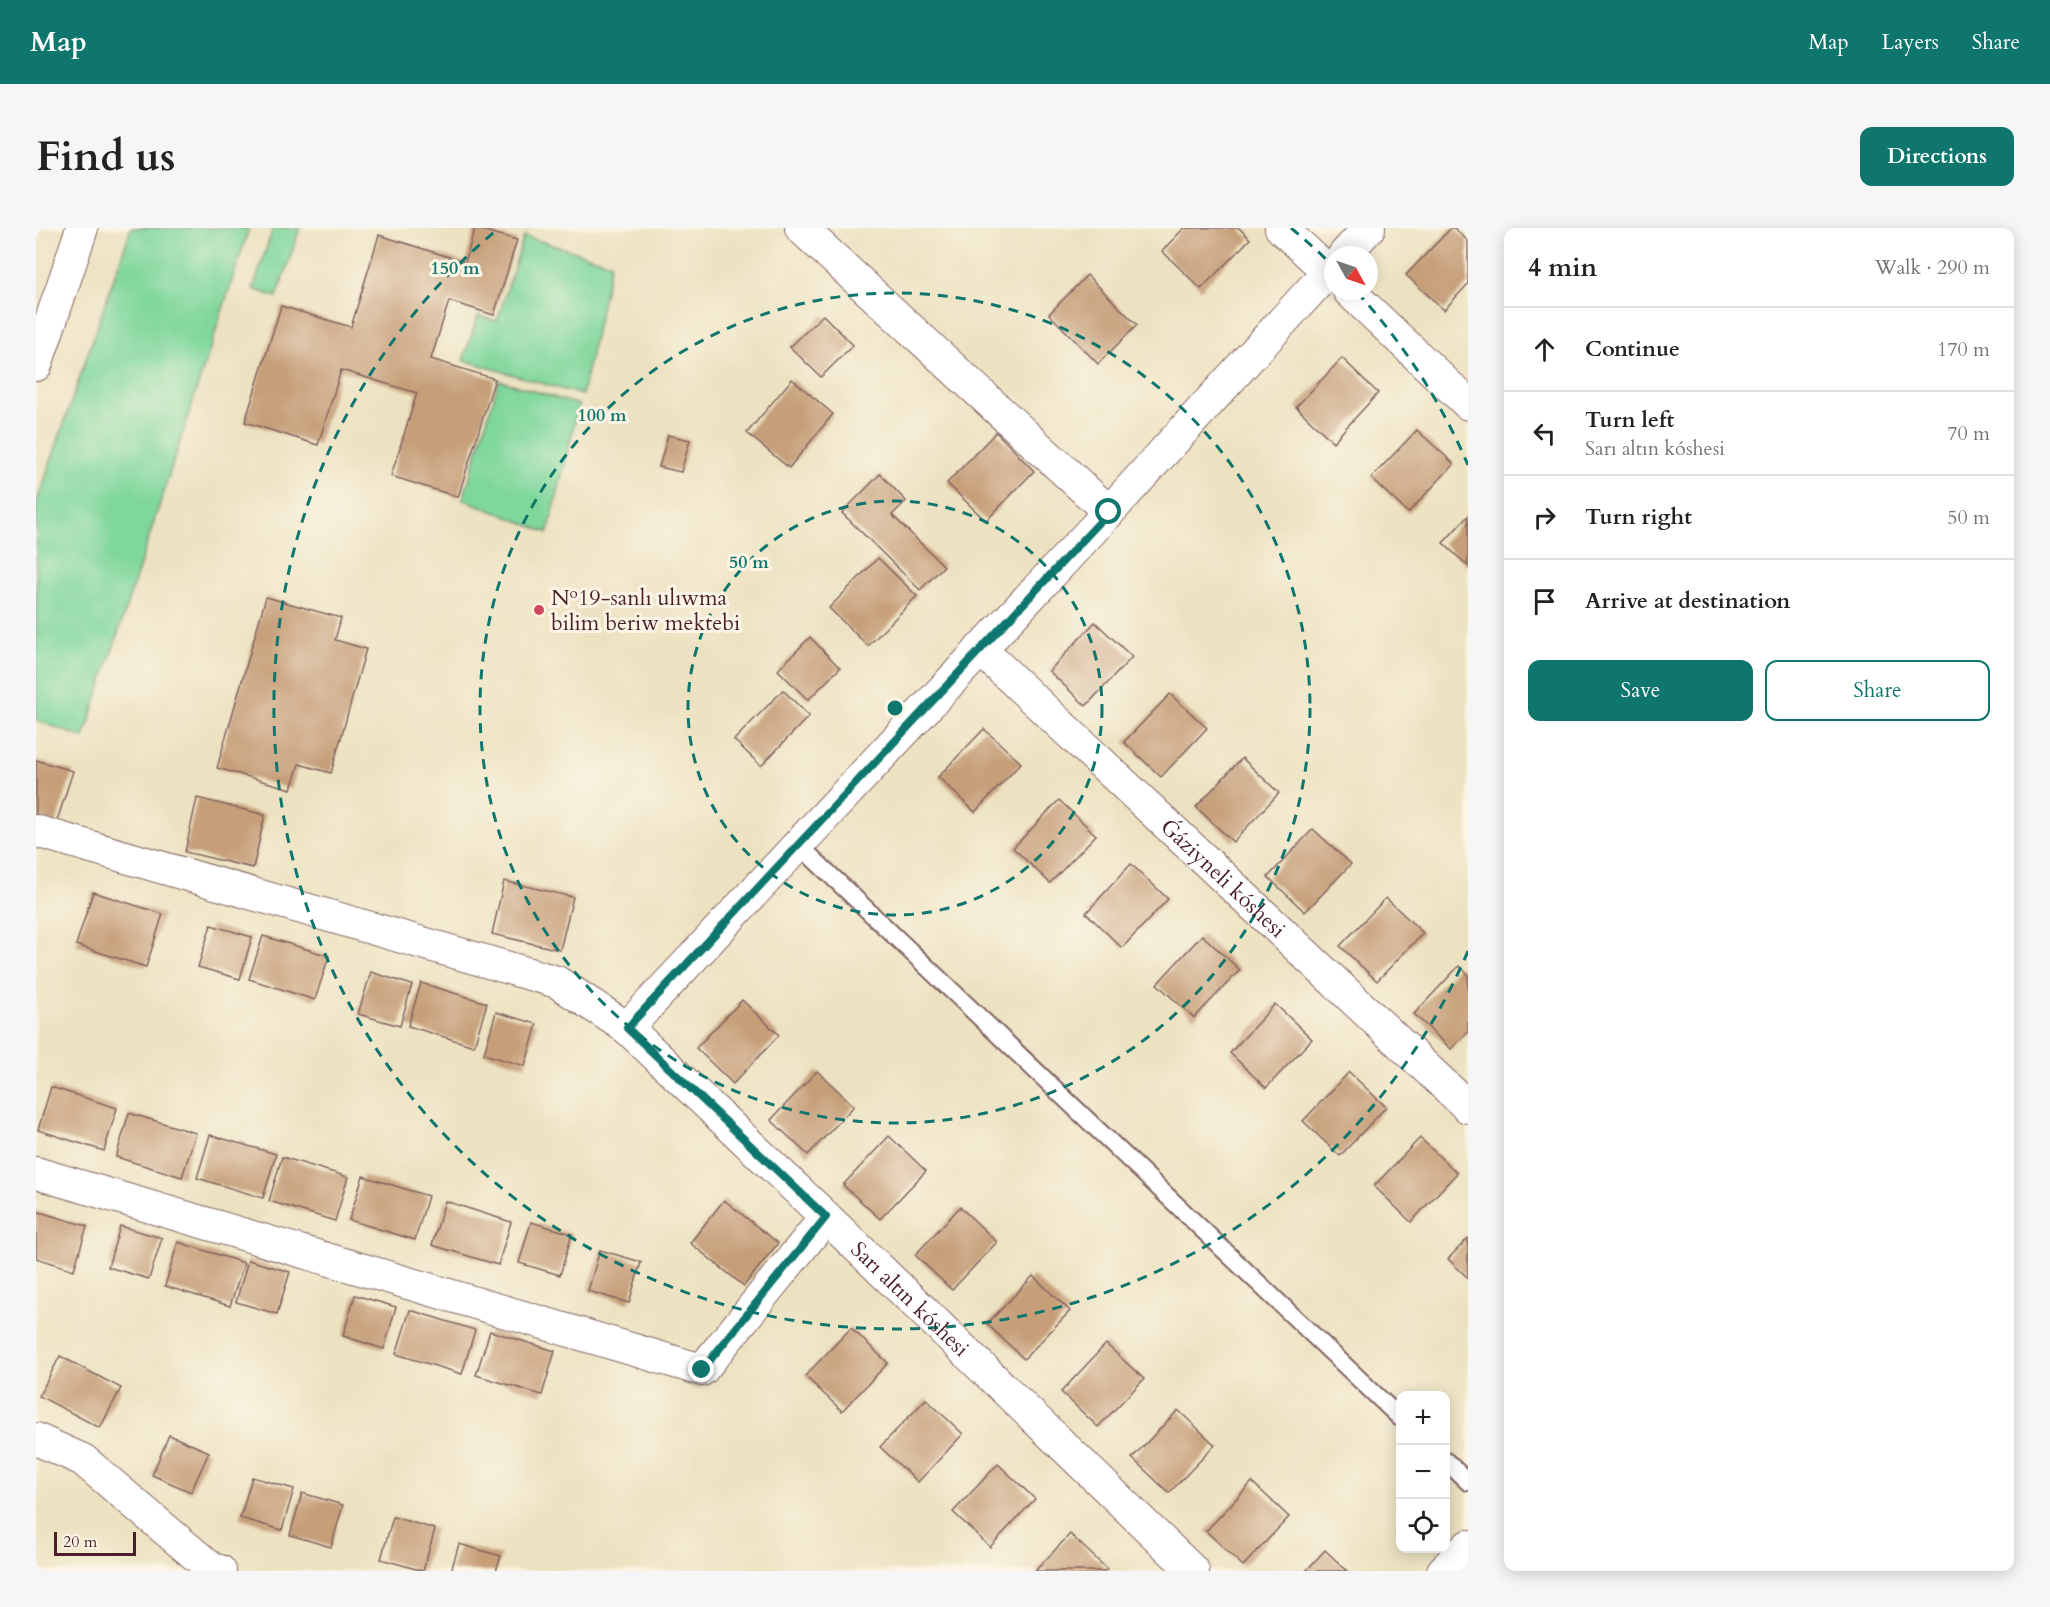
<!DOCTYPE html>
<html lang="en">
<head>
<meta charset="utf-8">
<style>
  :root { --surface:#fff; --page:#f6f6f6; --text:#222; --muted:#767676; --line:#e0e0e0; --accent:#0f766e }
  body { margin:0; font-family:Cardo,serif; background:var(--page); color:var(--text) }
  .controls { position:absolute; right:18px; bottom:18px; display:grid; overflow:hidden; border-radius:12px; box-shadow:0 3px 15px #0003 }
  .controls button { width:54px; height:54px; display:grid; place-items:center; padding:0; border:0; border-bottom:2px solid var(--line); background:var(--surface); color:var(--text); font:30px sans-serif }
  .compass { position:absolute; left:1288px; top:18px; width:54px; height:54px; border-radius:50%; background:var(--surface); box-shadow:0 3px 15px #0003; rotate:130deg }
  .scale { position:absolute; left:18px; bottom:15px; width:82px; box-sizing:border-box; padding-left:6px; border:3px solid #4a1f2b; border-top:0; font-size:16px; line-height:21px; white-space:nowrap; color:#4a1f2b; -webkit-text-stroke:4px #fcf5e5; paint-order:stroke }
  .stop { position:absolute; width:18px; height:18px; margin:-14px; border:4px solid #0f766e; border-radius:50%; background:#fff }
  .stop.end { background:#0f766e; border-color:#fff; box-shadow:0 2px 6px #0008 }
  .list { margin:0; padding:0; list-style:none }
  h2 { display:flex; justify-content:space-between; align-items:center; height:78px; margin:0; padding:0 24px; font-size:26px }
  h2 small { font-size:20px; font-weight:400; color:var(--muted) }
  .list li { display:grid; grid-template-columns:39px 1fr auto; gap:18px; align-items:center; box-sizing:border-box; height:84px; padding:0 24px; border-top:2px solid var(--line) }
  .list b { display:block; font-size:22px; white-space:nowrap }
  .list p { margin:0; font-size:20px; white-space:nowrap; color:var(--muted) }
  .list em { font-size:20px; font-style:normal; color:var(--muted) }
  .actions { display:flex; gap:12px; padding:18px 24px }
  .actions a { flex:1; padding:14px 0; border:2px solid var(--accent); border-radius:12px; text-align:center; font-size:21px; color:var(--accent) }
  .actions .main { background:var(--accent); color:#fff }
  .icon { flex:none; width:33px; height:33px; fill:none; stroke:currentColor; stroke-width:2; stroke-linecap:round; stroke-linejoin:round }
  .map { position:relative; flex:none; width:1432px; height:1343px; overflow:hidden; border-radius:12px }
  header { display:flex; align-items:center; gap:36px; box-sizing:border-box; height:84px; padding:0 30px; background:var(--accent); color:#fff }
  header strong { font-size:28px }
  nav { display:flex; gap:33px; margin-inline-start:auto; font-size:21px }
  .intro { display:flex; align-items:center; justify-content:space-between; box-sizing:border-box; height:144px; padding:0 36px }
  h1 { margin:0; font-size:42px }
  .button { padding:15px 27px; border-radius:12px; background:var(--accent); color:#fff; font-size:21px; font-weight:700 }
  main { display:flex; gap:36px; padding:0 36px }
  aside { flex:1; background:var(--surface); border-radius:12px; box-shadow:0 3px 15px #0003 }
  .map>svg:first-child { display:block }
</style>
</head>
<body>
<header>
<strong>Map</strong>
<nav><a>Map</a><a>Layers</a><a>Share</a></nav>
</header>
<div class="intro"><h1>Find us</h1><a class="button">Directions</a></div>
<main>
<div class="map">
<svg width="1432" height="1343" viewBox="0 0 1432 1343">
  <rect width="100%" height="100%" fill="#fcf5e5"/>
  <filter id="ink" filterUnits="userSpaceOnUse"><feTurbulence type="fractalNoise" baseFrequency=".0167" numOctaves="2"/><feDisplacementMap in="SourceGraphic" scale="12" xChannelSelector="R" yChannelSelector="G"/><feConvolveMatrix kernelMatrix="1 2 1 2 8 2 1 2 1" color-interpolation-filters="sRGB"/></filter>
  <filter id="wash" filterUnits="userSpaceOnUse"><feTurbulence type="fractalNoise" baseFrequency=".008" numOctaves="4" result="noise"/><feDisplacementMap in="SourceGraphic" scale="24" xChannelSelector="R" yChannelSelector="G"/><feGaussianBlur stdDeviation="1.35" result="paint"/><feColorMatrix in="noise" values="0 0 0 0 0 0 0 0 0 0 0 0 0 0 0 0 0 1.4 0 .05"/><feComposite in="paint" operator="in"/></filter>
  <g filter="url(#wash)">
    <rect width="100%" height="100%" fill="#ece2c1"/>
    <!-- grass -->
    <g fill="#7fd79c" stroke="#647b64" stroke-width="1.5">
      <path d="M95,0H213L48,510L0,492V277Z"/>
      <path d="M237,0H264L241,69L217,61Z"/>
      <path d="M488,8L575,35L546,167L427,132L442,88L461,93Z"/>
      <path d="M463,152L543,177L512,305L427,271Z"/>
    </g>
    <g id="blocks">
      <!-- building -->
      <g fill="#c69f79">
        <path d="M439,0L481,12L458,87L413,73L395,131L459,151L422,269L355,248L381,165L305,142L282,217L209,194L245,78L315,99L343,7L429,34Z"/>
        <path d="M1148,0H1203L1214,11L1165,61L1126,23Z"/>
        <path d="M1415,0H1418L1432,13V56L1408,82L1370,47Z"/>
        <path d="M1051,47L1101,97L1062,136L1013,86Z"/>
        <path d="M787,87L817,117L785,149L754,119Z"/>
        <path d="M1306,130L1342,165L1297,214L1260,179Z"/>
        <path d="M756,151L797,186L753,240L711,205Z"/>
        <path d="M1381,202L1418,236L1372,285L1335,250Z"/>
        <path d="M960,204L998,243L950,293L911,255Z"/>
        <path d="M632,207L654,212L645,244L623,239Z"/>
        <path d="M844,246L870,273L856,287L908,338L884,362L806,285Z"/>
        <path d="M1432,288V338L1407,315Z"/>
        <path d="M842,330L881,368L832,418L793,380Z"/>
        <path d="M230,369L305,390L299,412L330,421L295,545L263,536L255,561L181,540Z"/>
        <path d="M1059,394L1096,429L1050,478L1013,443Z"/>
        <path d="M774,409L804,440L772,472L742,442Z"/>
        <path d="M747,462L773,488L725,538L698,512Z"/>
        <path d="M1134,466L1171,500L1125,549L1088,514Z"/>
        <path d="M948,501L985,535L939,584L902,549Z"/>
        <path d="M1206,530L1243,565L1197,614L1160,579Z"/>
        <path d="M0,532L37,543L20,596L0,589Z"/>
        <path d="M161,570L229,587L217,640L149,624Z"/>
        <path d="M1023,572L1060,607L1014,655L977,620Z"/>
        <path d="M1277,601L1315,636L1269,684L1232,649Z"/>
        <path d="M1095,636L1132,671L1086,720L1050,685Z"/>
        <path d="M468,653L537,669L524,722L456,706Z"/>
        <path d="M57,664L127,686L110,739L40,717Z"/>
        <path d="M1350,670L1387,705L1341,753L1304,718Z"/>
        <path d="M175,697L216,709L204,751L162,739Z"/>
        <path d="M1166,707L1204,742L1158,790L1121,756Z"/>
        <path d="M227,708L293,728L279,772L213,751Z"/>
        <path d="M1423,738L1432,746V804L1415,821L1378,786Z"/>
        <path d="M335,744L376,757L364,798L322,786Z"/>
        <path d="M385,755L451,775L438,818L372,798Z"/>
        <path d="M706,772L743,807L697,856L660,820Z"/>
        <path d="M1239,776L1276,811L1230,860L1194,825Z"/>
        <path d="M460,784L501,796L489,838L448,826Z"/>
        <path d="M781,843L818,878L772,927L735,892Z"/>
        <path d="M1313,844L1350,879L1304,928L1267,893Z"/>
        <path d="M15,859L81,880L68,923L2,902Z"/>
        <path d="M93,885L160,905L146,949L80,929Z"/>
        <path d="M174,907L240,926L227,970L161,950Z"/>
        <path d="M853,908L890,943L844,991L807,957Z"/>
        <path d="M1384,910L1421,945L1375,994L1338,958Z"/>
        <path d="M246,929L312,949L299,993L233,973Z"/>
        <path d="M327,948L392,968L379,1012L313,992Z"/>
        <path d="M688,972L742,1015L708,1058L654,1015Z"/>
        <path d="M409,973L475,994L462,1037L396,1017Z"/>
        <path d="M924,979L961,1014L916,1062L879,1027Z"/>
        <path d="M0,983L51,998L38,1042L0,1030Z"/>
        <path d="M495,994L536,1006L524,1047L483,1035Z"/>
        <path d="M84,998L126,1010L113,1051L72,1039Z"/>
        <path d="M1432,1010V1050L1412,1031Z"/>
        <path d="M142,1014L208,1035L194,1078L129,1058Z"/>
        <path d="M564,1022L605,1034L593,1075L552,1063Z"/>
        <path d="M212,1032L254,1044L241,1086L200,1074Z"/>
        <path d="M997,1048L1034,1083L988,1131L951,1096Z"/>
        <path d="M319,1067L360,1079L348,1121L307,1108Z"/>
        <path d="M374,1082L439,1102L426,1146L360,1126Z"/>
        <path d="M815,1100L852,1135L806,1183L769,1148Z"/>
        <path d="M454,1103L519,1123L506,1167L440,1147Z"/>
        <path d="M1070,1116L1108,1151L1062,1199L1025,1164Z"/>
        <path d="M24,1128L85,1160L64,1200L3,1168Z"/>
        <path d="M890,1171L927,1206L882,1254L844,1219Z"/>
        <path d="M1142,1182L1179,1217L1133,1265L1096,1230Z"/>
        <path d="M133,1207L173,1224L155,1264L116,1247Z"/>
        <path d="M962,1236L999,1271L954,1319L917,1284Z"/>
        <path d="M216,1249L258,1261L246,1302L204,1290Z"/>
        <path d="M1216,1254L1253,1289L1207,1338L1170,1303Z"/>
        <path d="M266,1265L307,1277L295,1319L254,1307Z"/>
        <path d="M357,1289L399,1301L387,1343L345,1331Z"/>
        <path d="M1034,1306L1071,1341L1069,1343H999Z"/>
        <path d="M423,1316L465,1328L460,1343H415Z"/>
        <path d="M1289,1322L1311,1343H1270Z"/>
      </g>
    </g>
  </g>
  <g filter="url(#ink)">
    <use href="#blocks" fill-opacity="0" stroke="#836360" stroke-width="1.5"/>
    <g fill="none" stroke-linecap="round" stroke-linejoin="round">
      <defs>
        <g id="service">
          <path d="M762,616L1364,1190"/>
          <path d="M1410,1233L1432,1254"/>
        </g>
        <g id="minor">
          <path d="M765,0L1073,284"/>
          <path d="M1245,0L1297,48"/>
          <path d="M1308,27L1333,0"/>
          <path d="M1313,63L1432,176"/>
          <path d="M0,137L46,0"/>
          <path id="s1" d="M944,421L1432,879"/>
          <path id="s2" d="M0,603L521,754L591,800L790,989L1157,1343"/>
          <path d="M591,800L1073,284L1297,38"/>
          <path d="M0,945L666,1142L790,989"/>
          <path d="M0,1211L47,1232L176,1341L184,1343"/>
          <path d="M1407,1343L1432,1318"/>
        </g>
      </defs>
      <!-- service casing -->
      <use href="#service" stroke="#836360" stroke-width="20"/>
      <!-- minor casing -->
      <use href="#minor" stroke="#836360" stroke-width="34"/>
      <!-- service -->
      <use href="#service" stroke="#fff" stroke-width="16"/>
      <!-- minor -->
      <use href="#minor" stroke="#fff" stroke-width="32"/>
    </g>
  </g>
  <g fill="none" stroke-linecap="round" stroke-linejoin="round" filter="url(#ink)">
    <!-- route -->
    <path stroke="#0f766e" stroke-width="8" d="M666,1142L790,989L591,800L1073,284"/>
  </g>
  <!-- distance rings -->
  <g fill="none" stroke="#0f766e" stroke-width="3" stroke-dasharray="10 8">
    <circle cx="859" cy="480" r="207"/>
    <circle cx="859" cy="480" r="415"/>
    <path d="M1432 723A622 622 0 1 1 463 0M1255 0A622 622 0 0 1 1295 36M1321 64A622 622 0 0 1 1432 237"/>
  </g>
  <!-- markers -->
  <circle fill="#d1495b" stroke="#fcf5e5" stroke-width="2" cx="503" cy="382" r="6"/>
  <g text-anchor="middle" stroke-width="6" stroke-linejoin="round" paint-order="stroke">
    <!-- poi labels -->
    <g font-size="22" fill="#4a1f2b" stroke="#fcf5e5" text-anchor="start">
      <text x="515" y="377">№19-sanlı ulıwma<tspan x="515" dy="25">bilim beriw mektebi</tspan></text>
    </g>
    <!-- street labels -->
    <g font-size="22" fill="#4a1f2b" stroke="#fcf5e5">
      <text dy="8" stroke="none"><textPath href="#s1" startOffset="334">Ǵáziyneli kóshesi</textPath></text>
      <text dy="8" stroke="none"><textPath href="#s2" startOffset="1018">Sarı altın kóshesi</textPath></text>
    </g>
  </g>
  <circle cx="859" cy="480" r="9" fill="#0f766e" stroke="#fcf5e5" stroke-width="3"/>
  <g font-size="18" text-anchor="middle" font-weight="bold" fill="#0f766e" stroke="#fcf5e5" stroke-width="6" stroke-linejoin="round" paint-order="stroke">
    <text x="419" y="46">150 m</text>
    <text x="566" y="193">100 m</text>
    <text x="713" y="340">50 m</text>
  </g>
</svg>
<div class="controls">
<button>+</button>
<button>−</button>
<button><svg class="icon" aria-label="locate" viewBox="0 0 24 24"><circle cx="12" cy="12" r="6"/><path d="M12 2v4M12 18v4M2 12h4M18 12h4"/></svg></button>
</div>
<svg class="compass" viewBox="-18 -18 36 36"><path d="M0-13l5 13h-10z" fill="#e53935"/><path d="M0 13l5-13h-10z" fill="#767676"/></svg>
<div class="scale">20 m</div>
<div class="stop" style="left:1073px;top:284px"></div>
<div class="stop end" style="left:666px;top:1142px"></div>
</div>
<aside>
<h2>4 min<small>Walk · 290 m</small></h2>
<ul class="list">
<li><svg class="icon" aria-label="ahead" viewBox="0 0 24 24"><path d="M12 20V5M6 11l6-6 6 6"/></svg><div><b>Continue</b></div><em>170 m</em></li>
<li><svg class="icon" aria-label="left" viewBox="0 0 24 24"><path d="M17 20v-9H6M10 6l-5 5 5 5"/></svg><div><b>Turn left</b><p>Sarı altın kóshesi</p></div><em>70 m</em></li>
<li><svg class="icon" aria-label="right" viewBox="0 0 24 24"><path d="M7 20v-9h11M14 6l5 5-5 5"/></svg><div><b>Turn right</b></div><em>50 m</em></li>
<li><svg class="icon" aria-label="arrive" viewBox="0 0 24 24"><path d="M6 21V4h12l-3 4 3 4H6"/></svg><div><b>Arrive at destination</b></div></li>
</ul>
<div class="actions"><a class="main">Save</a><a>Share</a></div>
</aside>
</main>
</body>
</html>
